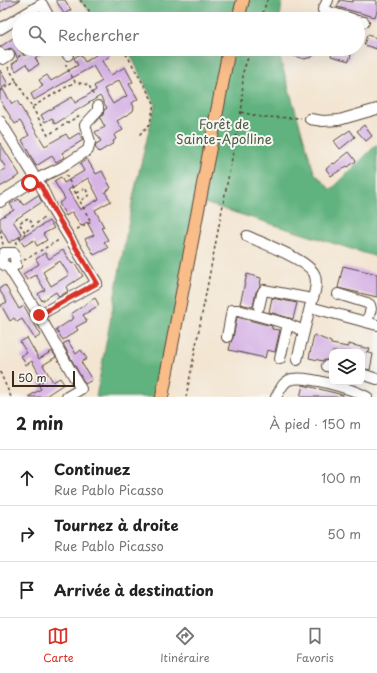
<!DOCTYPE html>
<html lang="fr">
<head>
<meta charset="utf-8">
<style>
  :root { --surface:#fff; --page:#f6f6f6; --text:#222; --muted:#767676; --line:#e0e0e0; --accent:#d93025 }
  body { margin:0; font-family:"Playpen Sans",sans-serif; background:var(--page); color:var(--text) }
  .controls { position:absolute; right:12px; bottom:12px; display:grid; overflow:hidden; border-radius:8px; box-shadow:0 4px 16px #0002 }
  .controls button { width:36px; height:36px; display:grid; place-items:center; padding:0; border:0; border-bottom:1px solid var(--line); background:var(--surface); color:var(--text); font:20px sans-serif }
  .scale { position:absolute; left:12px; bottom:10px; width:63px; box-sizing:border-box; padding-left:4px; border:2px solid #3b2a1e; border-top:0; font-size:11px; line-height:14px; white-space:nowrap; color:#3b2a1e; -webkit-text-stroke:3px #f6f6f2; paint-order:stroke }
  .stop { position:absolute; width:12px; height:12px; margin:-9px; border:3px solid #d93025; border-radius:50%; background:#fff }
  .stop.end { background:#d93025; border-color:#fff; box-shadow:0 1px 4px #0008 }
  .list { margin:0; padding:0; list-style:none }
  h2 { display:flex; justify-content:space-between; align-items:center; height:52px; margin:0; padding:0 16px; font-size:17px }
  h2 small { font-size:13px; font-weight:400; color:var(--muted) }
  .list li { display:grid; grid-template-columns:26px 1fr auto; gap:12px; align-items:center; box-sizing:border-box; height:56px; padding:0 16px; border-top:1px solid var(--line) }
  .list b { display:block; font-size:15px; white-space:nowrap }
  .list p { margin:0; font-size:13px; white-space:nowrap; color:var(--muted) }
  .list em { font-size:13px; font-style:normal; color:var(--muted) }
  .icon { flex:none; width:22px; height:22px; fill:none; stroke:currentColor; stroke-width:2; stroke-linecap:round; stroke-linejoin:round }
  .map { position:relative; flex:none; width:377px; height:397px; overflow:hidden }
  .search { position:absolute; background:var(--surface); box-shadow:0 4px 16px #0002; left:12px; right:12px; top:12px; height:44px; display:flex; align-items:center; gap:10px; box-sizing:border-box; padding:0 14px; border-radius:22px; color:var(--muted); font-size:15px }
  .sheet { height:220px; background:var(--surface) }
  nav { display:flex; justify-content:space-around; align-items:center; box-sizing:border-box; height:56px; border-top:1px solid var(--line); background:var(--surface); font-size:11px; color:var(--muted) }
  nav a { display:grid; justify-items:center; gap:2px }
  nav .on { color:var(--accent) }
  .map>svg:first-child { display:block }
</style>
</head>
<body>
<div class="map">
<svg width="377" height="397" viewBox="0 0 377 397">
  <rect width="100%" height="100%" fill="#f6f6f2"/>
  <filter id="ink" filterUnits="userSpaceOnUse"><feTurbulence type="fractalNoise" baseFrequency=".025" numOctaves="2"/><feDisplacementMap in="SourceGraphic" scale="8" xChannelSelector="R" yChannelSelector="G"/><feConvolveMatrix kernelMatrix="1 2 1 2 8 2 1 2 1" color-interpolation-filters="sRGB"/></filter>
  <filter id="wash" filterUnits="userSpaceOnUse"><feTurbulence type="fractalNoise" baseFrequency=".012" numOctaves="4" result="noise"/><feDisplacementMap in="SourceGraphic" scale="16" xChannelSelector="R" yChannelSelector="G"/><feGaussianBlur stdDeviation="0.9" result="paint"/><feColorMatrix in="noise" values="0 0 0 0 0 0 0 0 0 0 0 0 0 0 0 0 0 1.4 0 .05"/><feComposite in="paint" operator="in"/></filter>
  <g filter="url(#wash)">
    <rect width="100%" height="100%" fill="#f3e5d1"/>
    <!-- forest -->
    <g fill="#60b27e" stroke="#4e6e4e">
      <path d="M79,0H282L280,19H97Z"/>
      <path d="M124,49H277L314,172L331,190L377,144V257L201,202L154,397H96L134,193L155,105L131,56Z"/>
    </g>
    <g id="blocks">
      <!-- building -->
      <g fill="#d6b2e5" fill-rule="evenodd">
        <path d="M5,0H20L0,12V3Z"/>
        <path d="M56,0H65L71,10L64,14Z"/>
        <path d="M340,0L352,2L353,0H373L377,1V11L375,17L337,7Z"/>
        <path d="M19,34V49L24,56L35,49H50L35,58L39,64L30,70L26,64L16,71L12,64L18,60L15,52L11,48L5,50L0,47Z"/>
        <path d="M367,35L377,38V49L364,45Z"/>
        <path d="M92,49H106L110,56L102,61L111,75L125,67L133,82L129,84L138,99L132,103L134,107L133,111L117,121L123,130L114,135L116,139L113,141L114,143L99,152L95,147L96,144L101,141L95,132L105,127L100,118L103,115L104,110L107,108L100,96L55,124L52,118L45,122L41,115L72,97L75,103L96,90L94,86L102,81L93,66L34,100L31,94L43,86L39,80L47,75L51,81L78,65L74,58L80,54L85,62L96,55ZM119,80L127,96L116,102L113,104L104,89Z"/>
        <path d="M288,49H316V52L312,57L304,59L294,56Z"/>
        <path d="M333,49H345L352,51L349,61L331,56Z"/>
        <path d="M0,70L8,84L2,88L12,104L17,101L45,146L66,134L69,139L79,133L83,140L62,153L65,157L56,162L52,156L36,166L22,140L29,135L20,121L15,124L0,100Z"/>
        <path d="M364,125L372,136L366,141L357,131Z"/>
        <path d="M350,130L355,137L340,149L334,141Z"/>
        <path d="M0,143L20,175L0,187V172L6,168L0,159Z"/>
        <path d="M349,152L356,161L348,167L347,166L331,176L326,169L333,163L334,164Z"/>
        <path d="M87,159L96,174L102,171L111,188L105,192L111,201L95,210L104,227L101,228L108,240L104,242L108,248L94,255L85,239L94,235L87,222L81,226L72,212L66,216L59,203L65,199L54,181L61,177L64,183L84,171L80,164ZM88,178L99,199L80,210L68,190Z"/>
        <path d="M38,195L42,202L13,221L22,235L9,243L0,227V218L14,210L10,204L19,199L23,205Z"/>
        <path d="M49,221L54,228L43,234L47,240L37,246L34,240L24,246L20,239Z"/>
        <path d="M63,250L72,264L74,262L83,276L66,287L68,291L59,297L56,292L42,301L38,294L45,290L36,275L27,280L23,274L39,264L36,259L45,253L49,259ZM60,261L69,275L51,286L43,272Z"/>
        <path d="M343,266L377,274V297L338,288Z"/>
        <path d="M247,274L261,278L260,286L256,292L253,307L240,304Z"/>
        <path d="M5,285L19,309L24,306L41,335L35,339L22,319L17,322L14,318L10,321L1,305L7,302L0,291V288Z"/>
        <path d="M95,298L99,305L83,315L87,321L76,327L78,330L63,340L56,330L74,318L71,314Z"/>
        <path d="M272,298L297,303L293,319L269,312Z"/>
        <path d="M237,317L272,326V329L280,330L275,352L267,350L265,358L229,350L231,342L233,338Z"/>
        <path d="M314,335L331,342V344L348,347V344L370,349L369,352H366L373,354L370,370L362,368V352H332V360H325L323,361L309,358Z"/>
        <path d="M27,338L39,359L52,351L56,357L43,365L53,382L60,378L64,384L44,397H28L41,389L38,384L43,381L32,361L26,365L21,356L27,353L20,342Z"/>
        <path d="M68,341L76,354L81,350L87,359L81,362L92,380L85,384L63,344Z"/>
        <path d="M303,385L343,395V397H300Z"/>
      </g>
    </g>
  </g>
  <g filter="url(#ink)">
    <use href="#blocks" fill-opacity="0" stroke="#574639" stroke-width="1"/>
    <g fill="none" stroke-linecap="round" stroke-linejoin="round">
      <defs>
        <g id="minor">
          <path d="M328,0L323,10L353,19"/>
          <path d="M358,21L364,22"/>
          <path d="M0,29L42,4L50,19"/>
          <path d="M65,49L68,55"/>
          <path d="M0,53L3,59L9,55"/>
          <path d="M310,119L323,121L339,120L377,109"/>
          <path d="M0,121L33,174"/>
          <path d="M41,177L62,167L88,150L90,142L85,125L98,111V106"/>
          <path d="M0,202L30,183"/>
          <path d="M247,236C262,243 312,261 315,276C318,286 313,298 310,307"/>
          <path d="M9,268L16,265L14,253H4L1,263L9,268L39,315L81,389L67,397"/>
          <path d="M338,294L367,303L370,305L371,309L367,322"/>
          <path d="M259,307L262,294L264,290L312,299"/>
          <path d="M39,315L97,283L53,211L40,184"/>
          <path d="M227,337L232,310H238L288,324L304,331"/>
          <path d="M280,359L288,324"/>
          <path d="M297,360L310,307L377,325"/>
          <path d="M327,366L332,367"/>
          <path d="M362,374L377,379"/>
          <path d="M276,397C280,391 282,383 289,380C303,374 353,389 367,397"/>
        </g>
        <g id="major">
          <path d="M238,19L243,0"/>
          <path d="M162,397L229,49"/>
        </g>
      </defs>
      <!-- minor casing -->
      <use href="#minor" stroke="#574639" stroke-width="12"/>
      <!-- major casing -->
      <use href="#major" stroke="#574639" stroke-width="14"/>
      <!-- path -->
      <g stroke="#574639" stroke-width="1.5" stroke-dasharray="3 3" stroke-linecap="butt">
        <path d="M80,0L96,19"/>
        <path d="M261,19L267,0"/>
        <path d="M83,49L93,54"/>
        <path d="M122,49L128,57L154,103L150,124L139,135"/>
        <path d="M76,51L82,49"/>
        <path d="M18,57L30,49"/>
        <path d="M66,64V66L75,82L89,85L94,97"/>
        <path d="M8,67L32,107L75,82"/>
        <path d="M0,91L17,81"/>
        <path d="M32,107L48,135L80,115"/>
        <path d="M241,112L261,117L301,118"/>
        <path d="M66,175L91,222L75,230"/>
        <path d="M76,193L85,188L89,195L80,201"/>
        <path d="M0,230L3,245"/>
        <path d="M25,232L19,223L28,218L33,224"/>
        <path d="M16,244L18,239L25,234V232L45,217"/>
        <path d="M24,260L59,240"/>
        <path d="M0,372L11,397"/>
        <path d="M186,397L242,106L243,72L251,49"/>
      </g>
      <!-- minor -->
      <use href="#minor" stroke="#fff" stroke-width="10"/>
      <!-- major -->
      <use href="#major" stroke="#f8bd89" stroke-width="12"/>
    </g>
  </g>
  <g fill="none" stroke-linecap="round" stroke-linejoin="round" filter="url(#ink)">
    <!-- route -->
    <path stroke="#d93025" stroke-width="5" d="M30,183L35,185L40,184L54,211L97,283L39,315"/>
  </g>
  <g text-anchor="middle" stroke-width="4" stroke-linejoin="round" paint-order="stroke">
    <!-- park labels -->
    <g font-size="13" fill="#4d5c42" stroke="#f6f6f2">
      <text x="224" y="129">Forêt de<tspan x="224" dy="15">Sainte-Apolline</tspan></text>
    </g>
  </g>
</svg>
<div class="controls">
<button><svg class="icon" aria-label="layers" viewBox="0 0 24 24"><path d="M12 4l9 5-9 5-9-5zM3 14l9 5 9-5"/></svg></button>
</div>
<div class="scale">50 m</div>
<div class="stop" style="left:30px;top:183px"></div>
<div class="stop end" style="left:39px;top:315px"></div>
<div class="search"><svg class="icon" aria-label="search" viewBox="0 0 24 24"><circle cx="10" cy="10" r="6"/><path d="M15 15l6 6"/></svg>Rechercher</div>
</div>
<section class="sheet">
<h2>2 min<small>À pied · 150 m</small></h2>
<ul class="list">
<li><svg class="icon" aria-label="ahead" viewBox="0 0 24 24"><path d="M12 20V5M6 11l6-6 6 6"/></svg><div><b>Continuez</b><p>Rue Pablo Picasso</p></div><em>100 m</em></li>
<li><svg class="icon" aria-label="right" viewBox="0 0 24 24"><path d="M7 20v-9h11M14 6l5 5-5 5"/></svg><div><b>Tournez à droite</b><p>Rue Pablo Picasso</p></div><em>50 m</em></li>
<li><svg class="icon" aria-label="arrive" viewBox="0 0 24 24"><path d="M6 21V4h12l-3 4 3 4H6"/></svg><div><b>Arrivée à destination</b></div></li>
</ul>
</section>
<nav>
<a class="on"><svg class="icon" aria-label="map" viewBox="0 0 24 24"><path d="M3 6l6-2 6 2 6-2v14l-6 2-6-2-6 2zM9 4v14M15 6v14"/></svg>Carte</a>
<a><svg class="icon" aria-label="directions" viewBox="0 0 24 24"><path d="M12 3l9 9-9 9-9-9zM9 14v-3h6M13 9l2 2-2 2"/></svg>Itinéraire</a>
<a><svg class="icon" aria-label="saved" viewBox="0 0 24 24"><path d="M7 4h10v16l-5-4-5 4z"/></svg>Favoris</a>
</nav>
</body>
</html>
